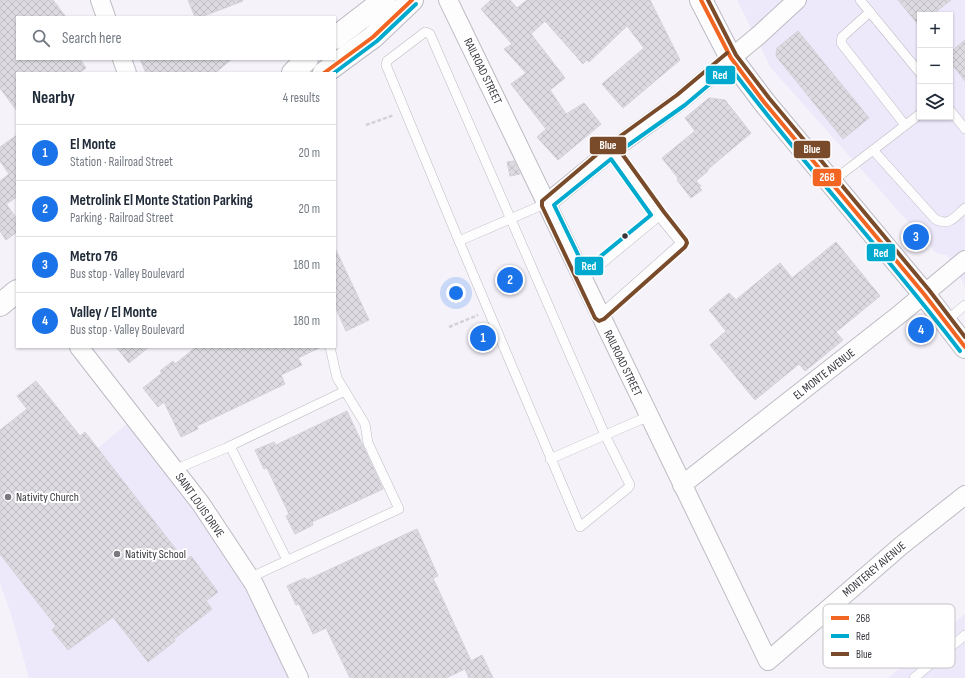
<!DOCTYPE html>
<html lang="en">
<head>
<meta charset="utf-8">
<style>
  :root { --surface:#fff; --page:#f2f2f3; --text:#1f2937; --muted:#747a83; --line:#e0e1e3; --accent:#1a73e8 }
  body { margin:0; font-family:"Sofia Sans Condensed",sans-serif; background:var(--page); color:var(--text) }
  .controls { position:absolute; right:12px; top:12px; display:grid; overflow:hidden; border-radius:0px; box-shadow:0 1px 3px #0004 }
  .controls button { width:36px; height:36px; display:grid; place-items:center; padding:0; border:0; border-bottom:1px solid var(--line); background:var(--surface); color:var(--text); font:20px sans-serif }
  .you { position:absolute; left:456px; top:293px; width:14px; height:14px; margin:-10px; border:3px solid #fff; border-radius:50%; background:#1a73e8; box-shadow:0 0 0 6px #1a73e833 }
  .badge { display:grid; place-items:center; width:26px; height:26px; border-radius:50%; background:var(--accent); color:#fff; font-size:13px; font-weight:700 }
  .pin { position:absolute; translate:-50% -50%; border:2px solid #fff; box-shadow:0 1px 4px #0006 }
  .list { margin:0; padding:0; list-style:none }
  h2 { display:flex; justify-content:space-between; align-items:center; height:52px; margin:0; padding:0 16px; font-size:17px }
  h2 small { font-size:13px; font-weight:400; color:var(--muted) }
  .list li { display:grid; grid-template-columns:26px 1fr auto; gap:12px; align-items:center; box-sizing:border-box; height:56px; padding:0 16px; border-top:1px solid var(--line) }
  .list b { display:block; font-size:15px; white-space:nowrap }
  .list p { margin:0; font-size:13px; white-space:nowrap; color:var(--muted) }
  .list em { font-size:13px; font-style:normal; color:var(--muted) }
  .icon { flex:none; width:22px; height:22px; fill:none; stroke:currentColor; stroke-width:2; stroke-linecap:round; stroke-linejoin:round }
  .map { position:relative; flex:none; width:965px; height:678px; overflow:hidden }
  .search { position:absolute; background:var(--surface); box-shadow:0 1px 3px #0004; left:16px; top:16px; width:320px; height:44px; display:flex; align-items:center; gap:10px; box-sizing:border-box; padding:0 14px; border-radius:0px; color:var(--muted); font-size:15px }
  .panel { position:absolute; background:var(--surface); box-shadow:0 1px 3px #0004; left:16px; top:72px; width:320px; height:276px; border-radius:0px }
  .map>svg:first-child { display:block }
</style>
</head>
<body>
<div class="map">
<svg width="965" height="678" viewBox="0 0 965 678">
  <defs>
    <pattern id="building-cross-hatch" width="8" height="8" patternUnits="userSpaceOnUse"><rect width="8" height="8" fill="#dddbe1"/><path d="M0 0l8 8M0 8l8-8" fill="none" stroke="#bebdc2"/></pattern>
  </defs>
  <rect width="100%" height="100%" fill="#f5f2fa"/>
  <!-- built -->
  <g fill="#eee8fb" fill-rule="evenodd">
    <path d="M737,0H965V290L964,284L947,255L936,253L771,68ZM920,15H950V117H920Z"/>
    <path d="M134,418L201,504L299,678H29L11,614L0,583V530Z"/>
    <path d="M965,614V678H888Z"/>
  </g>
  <!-- building -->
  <g fill="url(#building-cross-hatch)" stroke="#d4d2d9">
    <path d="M0,0H53L66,17H17V59H80L86,68L79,73H17V111L0,88Z"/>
    <path d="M188,0H242L243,1L201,17H195Z"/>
    <path d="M491,0H510L517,8L527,0H650L680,60L623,108L602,84L644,48L627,26L589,62L587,60L583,64L545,21L531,34L565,78L550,90L566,114L584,103L601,124L558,160L537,137L546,129L511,84L526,73L504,49L512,44L481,9Z"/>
    <path d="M898,0H951L932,15H920V27Z"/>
    <path d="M798,31L869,118L843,139L776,56L777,48Z"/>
    <path d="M965,40V81L950,62V52Z"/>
    <path d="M140,59H232L215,73H146Z"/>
    <path d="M709,98L725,100L751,133L707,170L708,171L696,181L701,186L699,187L702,190L691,198L677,180L678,178L662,158L695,131L685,118Z"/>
    <path d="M17,135V197L6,204L17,219V232L6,240L0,231V181L9,174L0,161V147Z"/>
    <path d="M514,161L520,174L510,176L507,162Z"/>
    <path d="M836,242L880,296L836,332L843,340L805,371L799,364L755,400L710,345L726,331L709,310L729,293L736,300L780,263L792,278Z"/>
    <path d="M335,248L369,320L346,331L335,306Z"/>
    <path d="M116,347H149L129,363Z"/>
    <path d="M196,347H321L298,358L302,365L281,375L285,384L197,426L198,429L181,437L164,402L158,407L143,388L162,373L160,371L173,361L175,364Z"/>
    <path d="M36,381L80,436L85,432L185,561L191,556L218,592L206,601L212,609L174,639L175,641L148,662L113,617L68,650L52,630L56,626L0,554V430L27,409L17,396Z"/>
    <path d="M347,411L383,489L312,522L313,525L295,534L286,516L289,514L267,468L264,469L255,450L274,442L276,445Z"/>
    <path d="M417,529L438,576L433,578L471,661L482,655L493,678H469L465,669L446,678H350L326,628L313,634L299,604L296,605L287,586L305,578L307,580Z"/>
  </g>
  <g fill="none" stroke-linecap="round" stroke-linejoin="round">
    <defs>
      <g id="service">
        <path d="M860,0L920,73"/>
        <path d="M870,12L842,37L841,43L905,125"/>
        <path d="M425,32L430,34L605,435L630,485L628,488L580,527L459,241L386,65L387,61Z"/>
        <path d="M950,110L965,129"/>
        <path d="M873,150L935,219C949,227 955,217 965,208"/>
        <path d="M830,183L920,114"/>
        <path d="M459,241L547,203"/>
        <path d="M583,279L659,216"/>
        <path d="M600,315L681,243L659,216L612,150"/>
        <path d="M945,322L965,305"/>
        <path d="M230,446L287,560"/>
        <path d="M550,459L649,416"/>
        <path d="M174,470L226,448L345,391"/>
        <path d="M249,578L399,509L368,443L365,424L337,378L330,347"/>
        <path d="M914,678L965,635"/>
      </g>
      <g id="minor">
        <path d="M100,0L106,17"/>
        <path d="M448,0L768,661L902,545L965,495"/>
        <path d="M122,59L127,73"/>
        <path d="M547,203L612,150L681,100L759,35L797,0"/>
        <path d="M79,347L201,504L254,584L299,678"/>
        <path d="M682,485L900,314L965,260"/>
      </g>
      <g id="secondary">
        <path d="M335,38L384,0"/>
        <path d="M293,73L307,59"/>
        <path d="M324,73L373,37L412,0"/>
        <path d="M0,305L17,291"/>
      </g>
      <path id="primary" d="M701,0L731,58L764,102L924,294L965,347"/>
    </defs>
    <!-- service casing -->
    <use href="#service" stroke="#bdbbc2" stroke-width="10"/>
    <!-- minor casing -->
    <use href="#minor" stroke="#bdbbc2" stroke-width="20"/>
    <!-- secondary casing -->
    <use href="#secondary" stroke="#bdbbc2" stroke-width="24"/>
    <!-- primary casing -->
    <use href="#primary" stroke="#bdbbc2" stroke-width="24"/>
    <!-- path -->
    <g stroke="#d3d2d6" stroke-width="2.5" stroke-dasharray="4 2" stroke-linecap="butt">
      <path d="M366,125L394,115"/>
      <path d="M449,327L478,315"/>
    </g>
    <!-- service -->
    <use href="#service" stroke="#fefdfe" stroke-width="9"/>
    <!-- minor -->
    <use href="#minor" stroke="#fefdfe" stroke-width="18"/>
    <!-- secondary -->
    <use href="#secondary" stroke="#fefdfe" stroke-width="22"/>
    <!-- primary -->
    <use href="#primary" stroke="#fefdfe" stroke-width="22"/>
    <defs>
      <g id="bus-1">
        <path d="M701,0L731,58L764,102L924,294L965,347"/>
        <path d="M324,73L373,37L412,0"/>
      </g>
      <g id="bus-2">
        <path d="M334,73L377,41L416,4"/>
        <path d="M620,151L685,105L730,67C803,164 886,254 960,351"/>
        <path d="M611,159L651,215L585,269L554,205Z"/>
      </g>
      <g id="bus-3">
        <path d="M708,0L736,55L769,98L929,290L965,337"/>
        <path d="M620,151L664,212L686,240L687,243L685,247L604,319L599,321L595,318L542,206V201L608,145L677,95L727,53"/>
      </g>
    </defs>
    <!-- bus-1 casing -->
    <use href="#bus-1" stroke="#fff" stroke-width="7"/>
    <!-- bus-2 casing -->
    <use href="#bus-2" stroke="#fff" stroke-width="7"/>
    <!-- bus-3 casing -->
    <use href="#bus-3" stroke="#fff" stroke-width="7"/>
    <!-- bus-1 -->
    <use href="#bus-1" stroke="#f26522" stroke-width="4"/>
    <!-- bus-2 -->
    <use href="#bus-2" stroke="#00a9ce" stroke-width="4"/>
    <!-- bus-3 -->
    <use href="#bus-3" stroke="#7a4b2a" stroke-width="4"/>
  </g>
  <!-- markers -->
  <circle fill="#38353d" stroke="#fff" stroke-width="1.5" cx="625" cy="236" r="3.5"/>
  <g fill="#7a777f" stroke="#fff" stroke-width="1.5">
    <circle cx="8" cy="497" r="4"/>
    <circle cx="117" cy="554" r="4"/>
  </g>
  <g text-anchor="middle" stroke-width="4" stroke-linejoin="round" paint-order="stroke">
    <!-- street labels -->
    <g font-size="12" fill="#38353d" stroke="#fff">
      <text transform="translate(483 71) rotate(64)" y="4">RAILROAD STREET</text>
      <text transform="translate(623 363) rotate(64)" y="4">RAILROAD STREET</text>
      <text transform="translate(824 374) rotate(-38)" y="4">EL MONTE AVENUE</text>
      <text transform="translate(200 505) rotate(55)" y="4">SAINT LOUIS DRIVE</text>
      <text transform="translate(874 569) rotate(-40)" y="4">MONTEREY AVENUE</text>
    </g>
    <!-- poi labels -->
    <g font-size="12" fill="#38353d" stroke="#fff" text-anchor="start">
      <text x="16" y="501">Nativity Church</text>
      <text x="125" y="558">Nativity School</text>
    </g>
  </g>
  <!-- legend -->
  <rect x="823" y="604" width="132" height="64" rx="6" fill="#fff" stroke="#c3c2c5" stroke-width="1"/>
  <rect x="831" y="616" width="18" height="4" fill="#f26522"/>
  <rect x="831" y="634" width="18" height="4" fill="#00a9ce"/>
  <rect x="831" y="652" width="18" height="4" fill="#7a4b2a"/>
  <g font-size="11" fill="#38353d">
    <text x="856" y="622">268</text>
    <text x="856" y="640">Red</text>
    <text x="856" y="658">Blue</text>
  </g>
  <g stroke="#fff" stroke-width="1.5">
    <rect x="705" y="65" width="31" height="20" rx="4" fill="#00a9ce"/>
    <rect x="589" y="136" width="38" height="19" rx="4" fill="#7a4b2a"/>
    <rect x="793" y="140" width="38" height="19" rx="4" fill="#7a4b2a"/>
    <rect x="812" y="168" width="30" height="19" rx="4" fill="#f26522"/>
    <rect x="866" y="243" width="30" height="19" rx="4" fill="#00a9ce"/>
    <rect x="574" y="256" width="30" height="20" rx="4" fill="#00a9ce"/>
  </g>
  <g font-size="11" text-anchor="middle" font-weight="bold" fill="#fff">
    <text x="720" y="79">Red</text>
    <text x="608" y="149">Blue</text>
    <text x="812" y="153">Blue</text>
    <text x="827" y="181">268</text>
    <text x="881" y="257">Red</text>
    <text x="589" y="270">Red</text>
  </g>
</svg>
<div class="controls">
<button>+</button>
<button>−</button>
<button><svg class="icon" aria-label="layers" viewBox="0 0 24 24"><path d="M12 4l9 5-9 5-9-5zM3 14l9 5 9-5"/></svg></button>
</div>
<div class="you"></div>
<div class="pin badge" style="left:483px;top:338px">1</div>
<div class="pin badge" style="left:510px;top:280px">2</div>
<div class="pin badge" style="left:916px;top:237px">3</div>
<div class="pin badge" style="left:921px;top:330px">4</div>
<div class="search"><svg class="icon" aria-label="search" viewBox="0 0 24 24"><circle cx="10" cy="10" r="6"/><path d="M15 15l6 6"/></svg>Search here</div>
<section class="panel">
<h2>Nearby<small>4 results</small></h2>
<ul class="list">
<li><span class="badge">1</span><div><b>El Monte</b><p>Station · Railroad Street</p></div><em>20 m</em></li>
<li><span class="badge">2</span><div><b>Metrolink El Monte Station Parking</b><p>Parking · Railroad Street</p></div><em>20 m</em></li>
<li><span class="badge">3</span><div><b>Metro 76</b><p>Bus stop · Valley Boulevard</p></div><em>180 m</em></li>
<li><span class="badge">4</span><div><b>Valley / El Monte</b><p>Bus stop · Valley Boulevard</p></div><em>180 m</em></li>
</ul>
</section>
</div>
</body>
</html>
